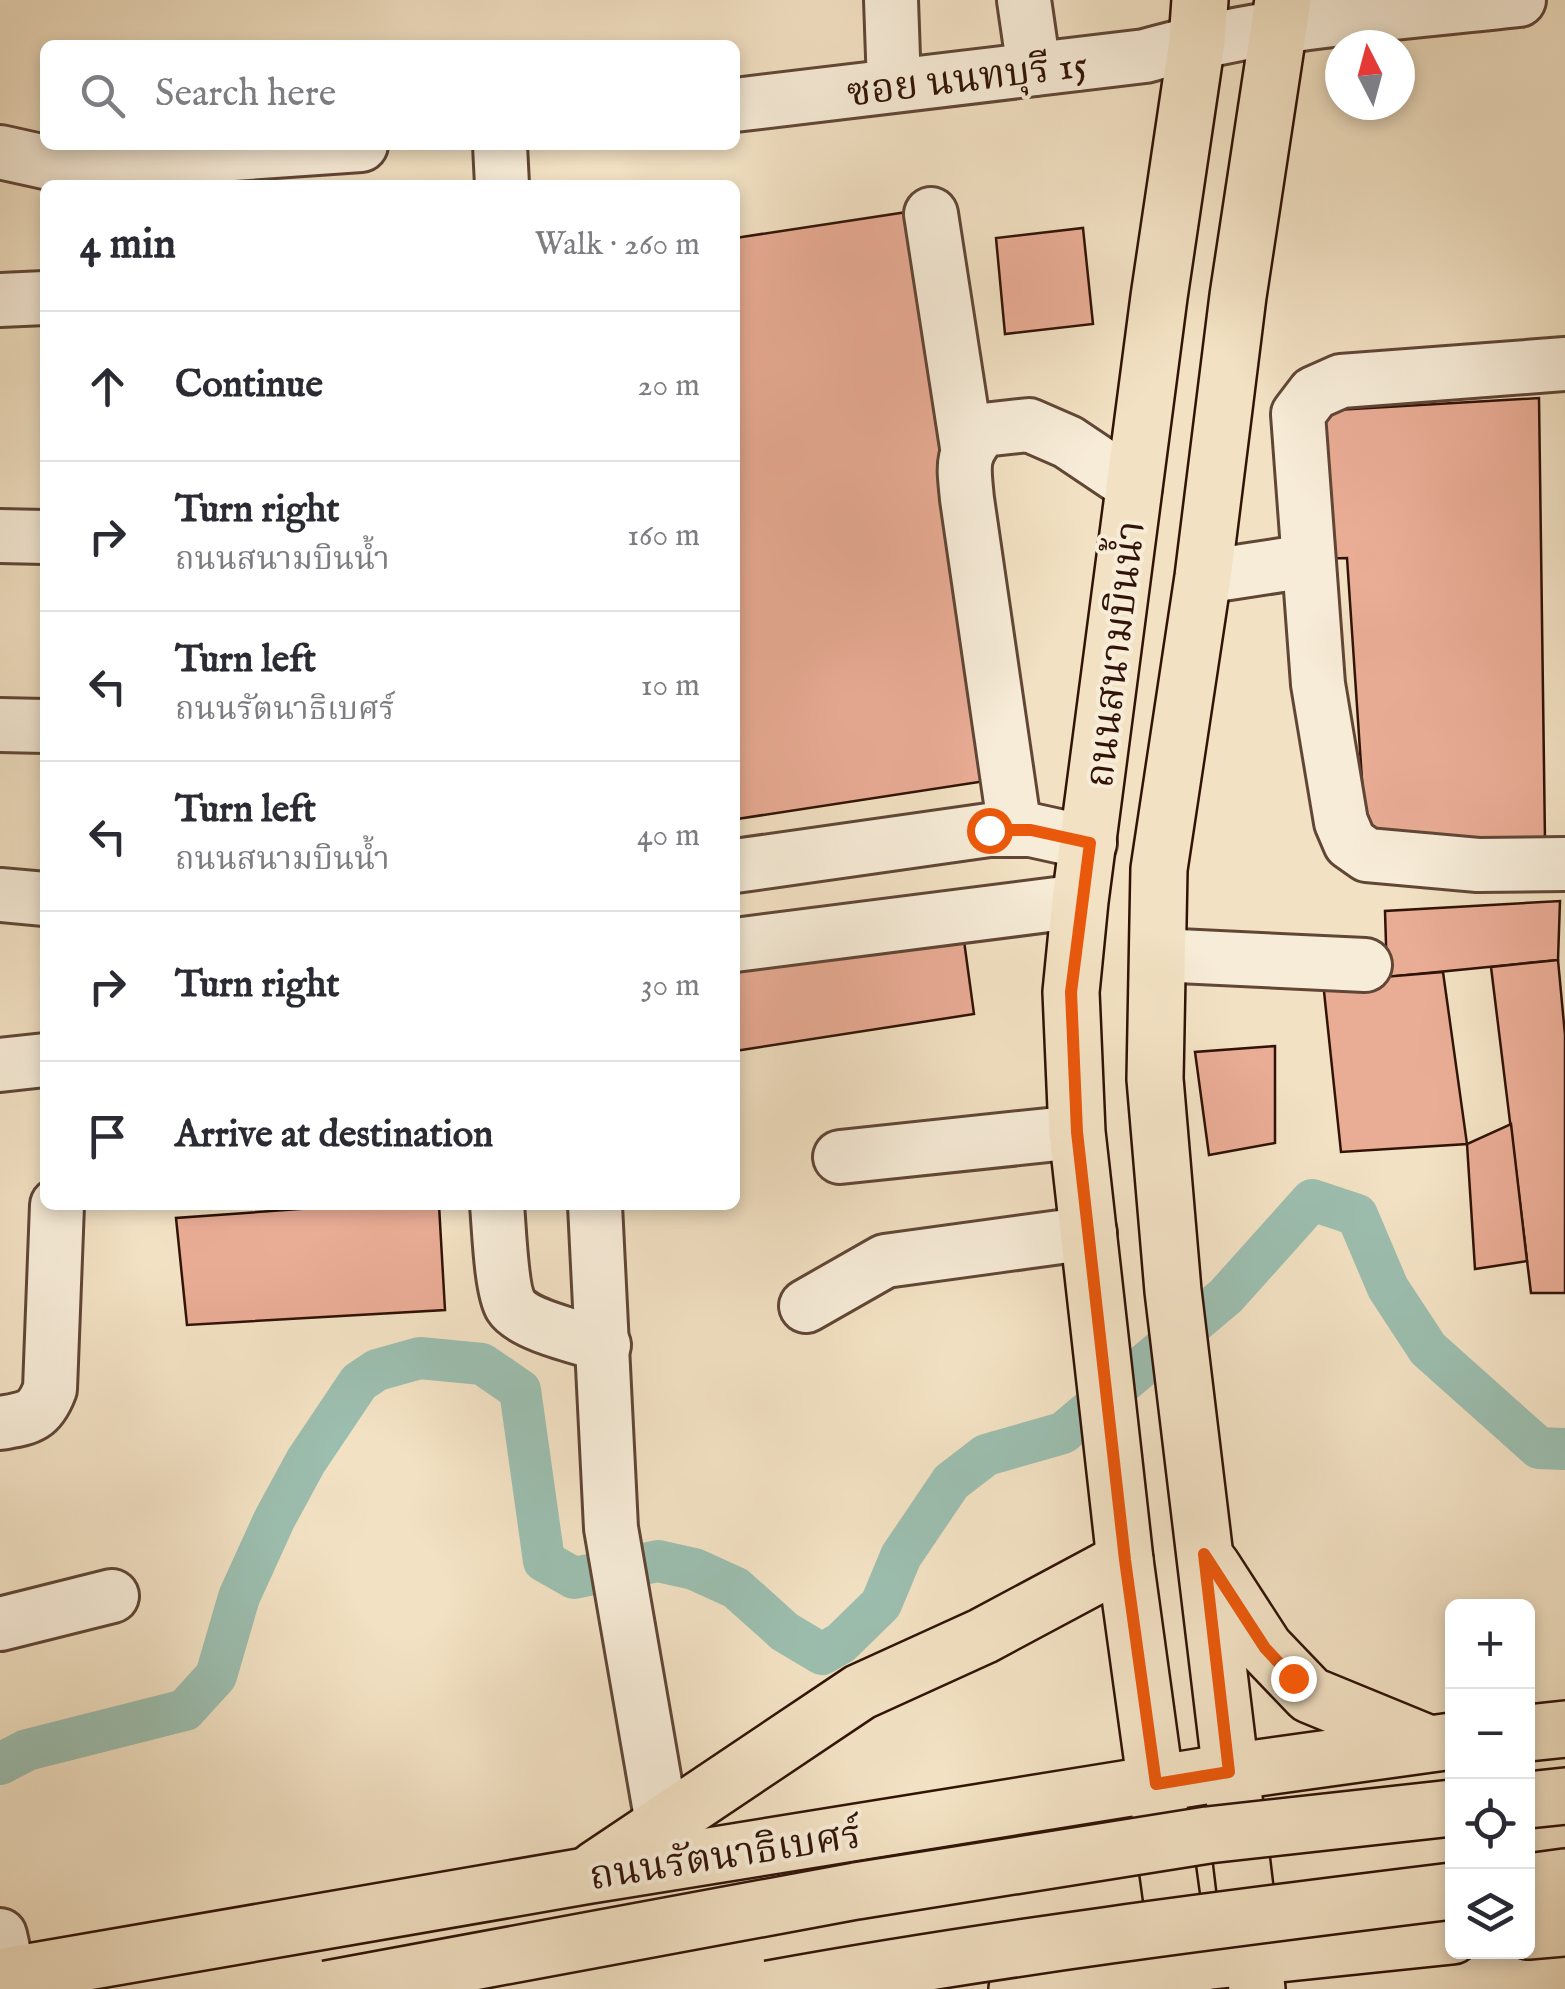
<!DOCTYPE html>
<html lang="en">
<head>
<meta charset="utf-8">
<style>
  :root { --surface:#fff; --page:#f7f7f7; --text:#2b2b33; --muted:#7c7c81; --line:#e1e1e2 }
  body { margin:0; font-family:"IM FELL English","Noto Serif Thai",serif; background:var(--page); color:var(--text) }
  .controls { position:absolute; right:30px; bottom:30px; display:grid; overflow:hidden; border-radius:15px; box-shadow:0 5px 15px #0003 }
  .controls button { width:90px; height:90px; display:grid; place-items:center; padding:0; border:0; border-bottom:2px solid var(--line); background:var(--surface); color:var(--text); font:50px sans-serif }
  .compass { position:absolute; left:1325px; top:30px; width:90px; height:90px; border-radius:50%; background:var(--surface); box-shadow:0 5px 15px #0003; rotate:354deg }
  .stop { position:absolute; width:30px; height:30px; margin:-22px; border:8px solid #ea580c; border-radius:50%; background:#fff }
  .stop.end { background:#ea580c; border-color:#fff; box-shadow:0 2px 10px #0008 }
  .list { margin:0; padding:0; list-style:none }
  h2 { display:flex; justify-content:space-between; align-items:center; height:130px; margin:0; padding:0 40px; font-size:42px }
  h2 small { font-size:32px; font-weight:400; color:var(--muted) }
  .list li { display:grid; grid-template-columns:65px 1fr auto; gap:30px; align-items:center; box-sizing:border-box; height:150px; padding:0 40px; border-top:2px solid var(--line) }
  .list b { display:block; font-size:38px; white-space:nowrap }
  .list p { margin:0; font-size:32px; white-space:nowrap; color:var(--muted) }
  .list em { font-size:32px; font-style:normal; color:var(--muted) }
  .icon { flex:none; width:55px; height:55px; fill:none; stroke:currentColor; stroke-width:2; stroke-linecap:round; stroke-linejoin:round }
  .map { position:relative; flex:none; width:1565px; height:1989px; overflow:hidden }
  .search { position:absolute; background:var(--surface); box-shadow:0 5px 15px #0003; left:40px; top:40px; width:700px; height:110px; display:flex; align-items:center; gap:25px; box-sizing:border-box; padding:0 35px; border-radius:15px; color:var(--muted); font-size:38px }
  .panel { position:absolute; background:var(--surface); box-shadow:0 5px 15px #0003; left:40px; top:180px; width:700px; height:1030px; border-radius:15px }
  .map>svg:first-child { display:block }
</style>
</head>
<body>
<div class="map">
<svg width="1565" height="1989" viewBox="0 0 1565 1989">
  <rect width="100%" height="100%" fill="#f2e1c3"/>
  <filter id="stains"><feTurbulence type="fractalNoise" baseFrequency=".002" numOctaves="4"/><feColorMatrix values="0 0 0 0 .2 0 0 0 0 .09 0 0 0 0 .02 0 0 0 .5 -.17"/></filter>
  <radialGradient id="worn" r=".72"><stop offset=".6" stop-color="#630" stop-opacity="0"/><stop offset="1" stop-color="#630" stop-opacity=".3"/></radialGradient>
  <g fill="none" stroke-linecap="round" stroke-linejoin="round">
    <!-- canal -->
    <path stroke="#9cbeaf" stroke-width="42" d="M0,1764L27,1750L185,1710L216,1676L239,1597L274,1520L306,1461L359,1382L377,1370L420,1358L482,1364L520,1390L544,1561L574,1578L658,1561L694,1569L736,1588L785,1632L822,1654L841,1643L881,1604L901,1556L951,1482L986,1455L1063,1433L1226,1296L1312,1200L1357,1215L1388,1288L1428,1349L1539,1448L1565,1449"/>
  </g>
  <!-- building -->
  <g fill="#e9ac95" stroke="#311307" stroke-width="2.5">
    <path d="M907,212L992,780L737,819L735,238Z"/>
    <path d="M1083,228L1093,324L1005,334L996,238Z"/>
    <path d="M1539,398L1545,841L1366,839L1347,558L1315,559L1319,411Z"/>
    <path d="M1560,901L1558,960L1387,977L1385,911Z"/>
    <path d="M962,926L974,1014L735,1051V959Z"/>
    <path d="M1558,960L1565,1035V1293H1531L1491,967Z"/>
    <path d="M1443,972L1467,1144L1341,1152L1323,982Z"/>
    <path d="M1275,1046V1143L1209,1155L1195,1052Z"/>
    <path d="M1511,1124L1527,1261L1475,1269L1467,1144Z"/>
    <path d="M355,1205H439L445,1310L187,1325L176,1218Z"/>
  </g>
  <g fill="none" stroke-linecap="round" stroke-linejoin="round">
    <defs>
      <g id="minor">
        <path d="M891,0L894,85"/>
        <path d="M1024,0L1034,69"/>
        <path d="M735,105L1145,56C1267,21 1394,14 1519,0"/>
        <path d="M500,145L502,185"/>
        <path d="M0,152L113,177"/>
        <path d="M113,177L133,161L361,145"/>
        <path d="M931,214L967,447"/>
        <path d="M0,300L45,298"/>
        <path d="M1565,364L1341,381L1314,393L1298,414L1318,684L1341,822L1350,843L1367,855L1478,865L1565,864"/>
        <path d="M0,536L45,537"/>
        <path d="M1203,577L1308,561"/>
        <path d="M0,725L45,726"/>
        <path d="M1015,830L967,499C964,466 960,455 983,430L1029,425L1068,442L1135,487"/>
        <path d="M735,866L989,830H1031L1090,843"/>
        <path d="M0,895L45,899"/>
        <path d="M735,945L1080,901"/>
        <path d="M1157,955L1365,965"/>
        <path d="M0,1065L45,1060"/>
        <path d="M840,1157L1077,1132"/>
        <path d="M497,1205C499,1226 501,1290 511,1306C523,1325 582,1338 604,1345"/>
        <path d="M595,1205L611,1528L662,1823"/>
        <path d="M806,1306L885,1261L1090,1233"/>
        <path d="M0,1423C28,1418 39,1418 50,1389L57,1205"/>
        <path d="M0,1624L112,1596"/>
        <path d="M0,1935L9,1975"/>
      </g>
      <g id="major">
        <path d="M1212,1566L1265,1648L1310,1695L1427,1743"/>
        <path d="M1528,1733L1565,1729"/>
        <path d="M1528,1800L1565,1796"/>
        <path d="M596,1869L860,1692L983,1636L1125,1560"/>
        <path d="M1528,1882L1565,1877"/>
        <path d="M1528,1931L1565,1928"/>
        <path d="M0,1977L585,1876L1229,1772L1452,1741"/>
        <path d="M1017,1989L1182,1964L1452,1936"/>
        <path d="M1184,1989L1125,1560L1077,1132L1071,992L1080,901L1159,297L1197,41L1200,0"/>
        <path d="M1257,1989L1173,1291L1155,1079L1159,869L1203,577L1238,296L1283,0"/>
      </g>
    </defs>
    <!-- minor casing -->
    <use href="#minor" stroke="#614636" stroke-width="58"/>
    <!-- major casing -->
    <use href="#major" stroke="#311307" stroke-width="60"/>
    <!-- minor -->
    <use href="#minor" stroke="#f7ecd8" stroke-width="52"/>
    <!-- major -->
    <use href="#major" stroke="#f2e1c3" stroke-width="55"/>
    <defs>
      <g id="major-bridge">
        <path d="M327,1989L856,1891L1208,1835L1452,1808"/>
        <path d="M769,1989C995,1948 1224,1919 1452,1891"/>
      </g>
    </defs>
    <!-- major-bridge casing -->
    <use href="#major-bridge" stroke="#311307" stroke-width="60" stroke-linecap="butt"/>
    <!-- major-bridge -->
    <use href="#major-bridge" stroke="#f2e1c3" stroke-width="55"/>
  </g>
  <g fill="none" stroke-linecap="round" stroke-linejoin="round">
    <!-- route -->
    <path stroke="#ea580c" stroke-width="12" d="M989,830H1031L1090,843L1071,992L1077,1132L1125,1560L1156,1784L1229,1772L1204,1554L1265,1648L1293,1678"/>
  </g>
  <g text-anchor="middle" stroke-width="8" stroke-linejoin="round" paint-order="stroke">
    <!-- street labels -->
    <g font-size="40" fill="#311307" stroke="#f7ecd8">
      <text transform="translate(967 77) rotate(-7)" y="14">ซอย นนทบุรี 15</text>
      <text transform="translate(1114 654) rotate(-83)" y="14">ถนนสนามบินน้ำ</text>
      <text transform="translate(725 1854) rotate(-9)" y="14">ถนนรัตนาธิเบศร์</text>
    </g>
  </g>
  <rect width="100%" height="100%" filter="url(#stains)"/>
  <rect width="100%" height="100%" fill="url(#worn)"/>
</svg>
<div class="controls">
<button>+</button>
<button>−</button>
<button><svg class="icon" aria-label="locate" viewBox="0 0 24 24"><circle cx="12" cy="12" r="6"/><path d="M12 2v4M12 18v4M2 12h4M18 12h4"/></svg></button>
<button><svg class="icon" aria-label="layers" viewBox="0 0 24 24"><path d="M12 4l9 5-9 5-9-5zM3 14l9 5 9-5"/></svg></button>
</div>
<svg class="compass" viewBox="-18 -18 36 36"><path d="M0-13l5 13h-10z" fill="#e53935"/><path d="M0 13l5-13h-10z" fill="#7c7c81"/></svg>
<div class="stop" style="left:989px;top:830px"></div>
<div class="stop end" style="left:1293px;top:1678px"></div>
<div class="search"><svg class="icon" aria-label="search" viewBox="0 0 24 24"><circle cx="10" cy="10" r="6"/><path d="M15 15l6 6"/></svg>Search here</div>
<section class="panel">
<h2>4 min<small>Walk · 260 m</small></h2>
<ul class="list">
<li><svg class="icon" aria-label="ahead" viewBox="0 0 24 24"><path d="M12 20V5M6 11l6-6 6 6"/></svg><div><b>Continue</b></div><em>20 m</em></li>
<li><svg class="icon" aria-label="right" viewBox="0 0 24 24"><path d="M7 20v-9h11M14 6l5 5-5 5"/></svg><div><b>Turn right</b><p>ถนนสนามบินน้ำ</p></div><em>160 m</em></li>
<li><svg class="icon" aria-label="left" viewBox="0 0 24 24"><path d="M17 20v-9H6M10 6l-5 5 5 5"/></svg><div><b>Turn left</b><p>ถนนรัตนาธิเบศร์</p></div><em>10 m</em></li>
<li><svg class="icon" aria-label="left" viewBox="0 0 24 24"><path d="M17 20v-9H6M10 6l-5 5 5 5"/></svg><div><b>Turn left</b><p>ถนนสนามบินน้ำ</p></div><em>40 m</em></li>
<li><svg class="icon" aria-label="right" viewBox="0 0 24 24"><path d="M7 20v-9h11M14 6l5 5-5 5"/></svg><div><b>Turn right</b></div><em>30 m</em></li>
<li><svg class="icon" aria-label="arrive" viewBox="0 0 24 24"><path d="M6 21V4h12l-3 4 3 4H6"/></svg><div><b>Arrive at destination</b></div></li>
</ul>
</section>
</div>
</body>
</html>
